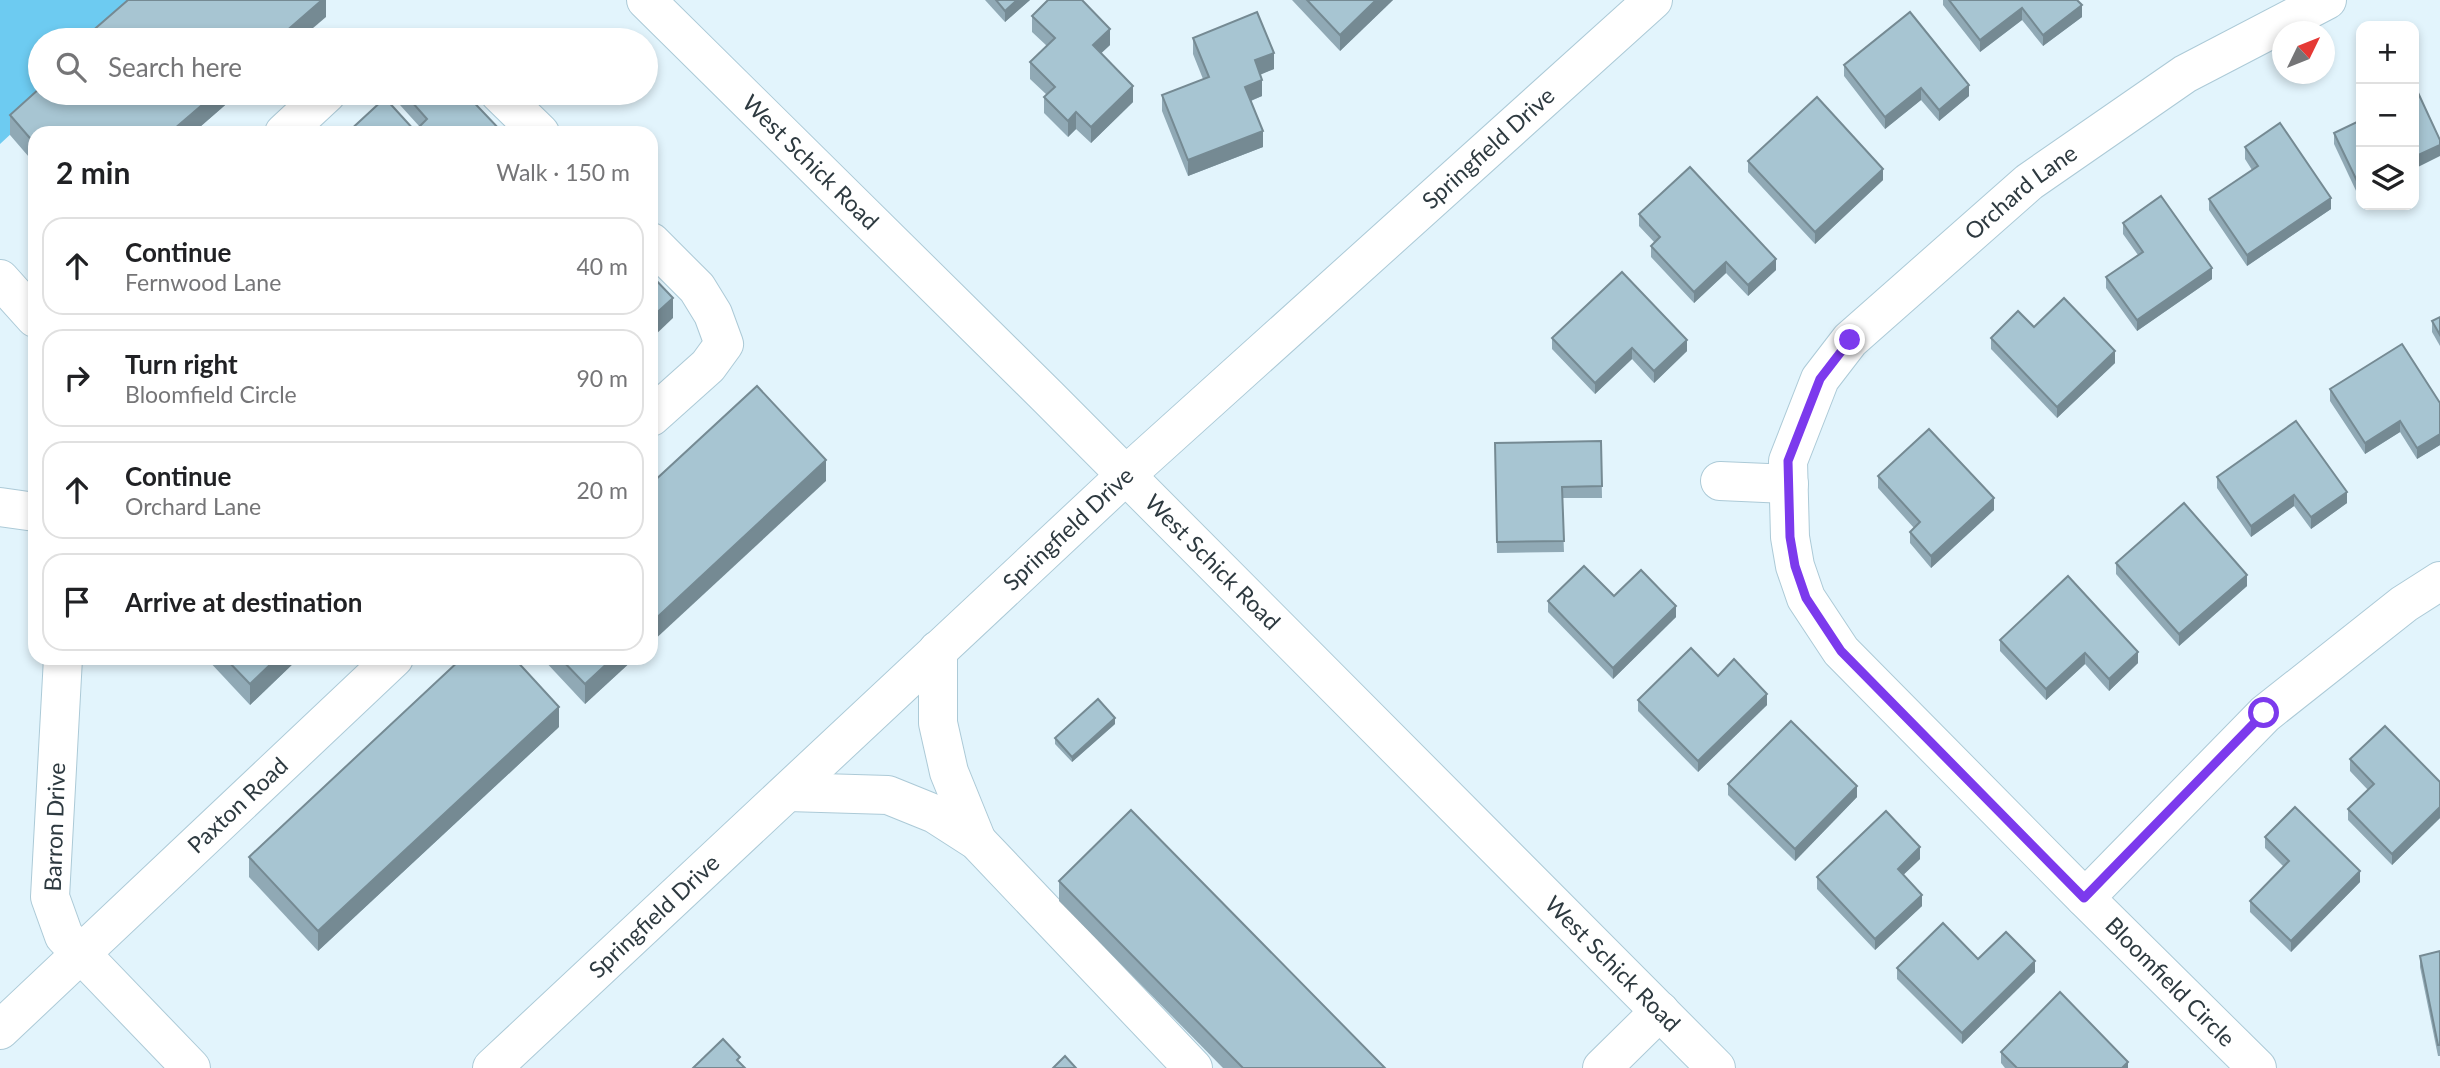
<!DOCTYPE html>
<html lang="en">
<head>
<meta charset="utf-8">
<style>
  :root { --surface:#fff; --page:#f6f6f6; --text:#202124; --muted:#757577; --line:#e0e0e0 }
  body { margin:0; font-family:Lato,sans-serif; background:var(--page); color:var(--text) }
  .controls { position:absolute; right:21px; top:21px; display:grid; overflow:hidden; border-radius:14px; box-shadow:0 4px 10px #0003 }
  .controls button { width:63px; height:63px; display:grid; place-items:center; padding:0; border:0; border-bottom:2px solid var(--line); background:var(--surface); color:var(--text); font:35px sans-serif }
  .compass { position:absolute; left:2272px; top:21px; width:63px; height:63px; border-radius:50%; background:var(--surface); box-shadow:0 4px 10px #0003; rotate:47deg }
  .stop { position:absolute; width:21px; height:21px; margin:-16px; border:5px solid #7c3aed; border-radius:50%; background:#fff }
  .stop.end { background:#7c3aed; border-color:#fff; box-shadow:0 2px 7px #0008 }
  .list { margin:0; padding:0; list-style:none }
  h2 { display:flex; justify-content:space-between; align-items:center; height:91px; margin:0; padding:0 28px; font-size:30px }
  h2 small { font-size:23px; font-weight:400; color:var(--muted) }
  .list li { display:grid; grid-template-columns:46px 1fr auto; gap:21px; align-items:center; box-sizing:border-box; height:98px; margin:0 14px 14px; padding:0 14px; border:2px solid var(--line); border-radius:21px }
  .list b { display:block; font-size:26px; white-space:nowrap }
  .list p { margin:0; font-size:23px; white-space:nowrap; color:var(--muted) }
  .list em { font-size:23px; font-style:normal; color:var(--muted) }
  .icon { flex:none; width:38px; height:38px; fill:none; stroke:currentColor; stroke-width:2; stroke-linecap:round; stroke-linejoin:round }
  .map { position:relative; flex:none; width:2440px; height:1068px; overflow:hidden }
  .search { position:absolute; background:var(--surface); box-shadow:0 4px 10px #0003; left:28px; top:28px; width:630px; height:77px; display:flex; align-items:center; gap:18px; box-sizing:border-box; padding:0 24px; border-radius:38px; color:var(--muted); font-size:26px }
  .panel { position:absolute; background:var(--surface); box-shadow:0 4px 10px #0003; left:28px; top:126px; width:630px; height:539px; border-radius:21px }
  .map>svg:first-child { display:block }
</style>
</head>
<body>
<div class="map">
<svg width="2440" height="1068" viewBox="0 0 2440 1068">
  <rect width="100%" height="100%" fill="#e2f4fc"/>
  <!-- green -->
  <path fill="#6dcbf1" d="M0,0H155L112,40H40V93H55L0,144Z"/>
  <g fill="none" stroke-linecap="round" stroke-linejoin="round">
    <defs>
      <g id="minor">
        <path id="s1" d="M646,0L1048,397L1716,1068"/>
        <path d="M499,93L540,133"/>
        <path d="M284,133L327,93"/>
        <path d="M651,242L697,288L713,314L724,344L708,366L651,417"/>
        <path d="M0,279L35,318"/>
        <path d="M1720,481L1789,484"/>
        <path d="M0,507L35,512"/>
        <path d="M938,650V723L949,772L977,841"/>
        <path d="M63,658L50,897L64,936L191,1068"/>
        <path d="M788,792L888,795L935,814L977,841L1193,1068"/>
        <path d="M2085,898L2265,714L2404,604L2440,581"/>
        <path id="s2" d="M0,1030L394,658"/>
        <path id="s3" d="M492,1068L1126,475L1653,0"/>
        <path d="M1602,1068L1660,1011"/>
        <path id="s4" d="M2257,1068L2085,898L1841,651L1806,598L1795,566L1790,537L1788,461L1820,379L1850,340L2029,182L2185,74L2327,0"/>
      </g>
    </defs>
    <!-- minor casing -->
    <use href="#minor" stroke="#accad7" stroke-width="40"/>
    <!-- minor -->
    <use href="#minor" stroke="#fff" stroke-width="38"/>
  </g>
  <!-- wall -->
  <g fill="#90a9b5">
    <path d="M985,0H1030L1005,22Z"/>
    <path d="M1292,0H1393L1340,51Z"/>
    <path d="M1943,0H2077L2082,17L2043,46L2022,20L1980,52L1943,5Z"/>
    <path d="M1032,16L1110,45L1101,53L1133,102L1091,143L1076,129L1068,137L1044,113V97L1047,95L1030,79V62L1047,46L1032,32Z"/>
    <path d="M1193,38L1274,69L1260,74L1262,96L1251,101L1263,147L1188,176L1162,111V95L1203,79L1193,54Z"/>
    <path d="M1844,65L1969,96L1939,121L1921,100L1885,129L1844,76Z"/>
    <path d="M239,93L193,133H35V164L10,135V115Z"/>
    <path d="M400,93H465L415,131L419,126L400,105Z"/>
    <path d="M2361,120V193L2358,195L2334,144V133Z"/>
    <path d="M2245,147L2331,209L2247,266L2209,210V199L2252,170L2245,159Z"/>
    <path d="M1748,161L1883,180L1815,244L1748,172Z"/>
    <path d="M1639,214L1776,270L1748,296L1726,273L1694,303L1651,257V246L1655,243L1639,226Z"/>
    <path d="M2123,223L2212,279L2137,331L2106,288V277L2138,255L2123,234Z"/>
    <path d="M2440,317V346L2432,332V321Z"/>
    <path d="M2034,327L2115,363L2057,418L1991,349V338Z"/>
    <path d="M1552,338L1687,351L1654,383L1632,359L1595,394L1552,349Z"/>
    <path d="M2330,389L2440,403V445L2417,459L2400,432L2365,454L2330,401Z"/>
    <path d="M1601,441L1602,498H1562L1564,552L1497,553L1495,443Z"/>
    <path d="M1878,476L1994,510L1931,568L1910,543V532L1914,528L1878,488Z"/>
    <path d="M2217,477L2347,503L2311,529L2294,506L2251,537L2217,488Z"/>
    <path d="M2116,563L2247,586L2179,646L2116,574Z"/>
    <path d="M2068,576L2138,663L2109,691L2085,664L2046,700L2000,651V640Z"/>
    <path d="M1548,601L1676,617L1613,679L1548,612Z"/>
    <path d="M206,658H299L250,705Z"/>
    <path d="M542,658H635L585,704Z"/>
    <path d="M1718,676L1767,705L1698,772L1638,711V700Z"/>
    <path d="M1115,724L1072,762L1055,744V738Z"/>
    <path d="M559,727L318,951L249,877V857Z"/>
    <path d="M2350,759L2440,782V818L2392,865L2348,820V809L2368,790L2350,771Z"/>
    <path d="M1728,784L1857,797L1795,861L1728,795Z"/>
    <path d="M2265,837L2360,882L2291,952L2250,912V901L2284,867L2265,848Z"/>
    <path d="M1920,859L1903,875L1922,906L1875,950L1817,889V877Z"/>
    <path d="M1059,881L1385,1068H1223L1059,901Z"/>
    <path d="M2440,951V1056H2438L2420,967V956Z"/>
    <path d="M1978,959L2035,972L1962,1044L1897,979V968Z"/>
    <path d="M2001,1052L2128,1068H2005L2001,1063Z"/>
  </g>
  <!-- shaded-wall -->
  <g fill="#758a93">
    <path d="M322,0H326V17L299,40H276Z"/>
    <path d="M1017,0H1030L1005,22V11Z"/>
    <path d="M1376,0H1393L1340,51V35Z"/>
    <path d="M2082,5V17L2043,46V35Z"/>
    <path d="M2022,8V20L1980,52V40Z"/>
    <path d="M1110,29V45L1093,61V45Z"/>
    <path d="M1274,53V69L1255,77V60Z"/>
    <path d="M1262,80V96L1245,103V87Z"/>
    <path d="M1969,85V96L1939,121V110Z"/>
    <path d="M1133,86V102L1091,143V127Z"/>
    <path d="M1921,88V100L1885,129V117Z"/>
    <path d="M216,93H239L193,133H174V129Z"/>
    <path d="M1076,112V129L1068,137V121Z"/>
    <path d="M1263,131V147L1188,176V160Z"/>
    <path d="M2440,145V156L2414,169V157Z"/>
    <path d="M1883,169V180L1815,244V232Z"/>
    <path d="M2361,182V193L2358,195V183Z"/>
    <path d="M2331,198V209L2247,266V255Z"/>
    <path d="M1776,259V270L1748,296V285Z"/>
    <path d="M1726,262V273L1694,303V292Z"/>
    <path d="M2212,268V279L2137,331V320Z"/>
    <path d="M673,298V318L651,339V318Z"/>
    <path d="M1687,340V351L1654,383V371Z"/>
    <path d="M1632,348V359L1595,394V383Z"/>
    <path d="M2115,351V363L2057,418V407Z"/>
    <path d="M2400,421V432L2365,454V443Z"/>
    <path d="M2440,434V445L2417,459V448Z"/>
    <path d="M826,460V481L651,643V623Z"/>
    <path d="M2347,492V503L2311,529V517Z"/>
    <path d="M2294,495V506L2251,537V526Z"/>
    <path d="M1994,498V510L1931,568V556Z"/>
    <path d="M2247,575V586L2179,646V634Z"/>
    <path d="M1676,606V617L1613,679V668Z"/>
    <path d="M2138,652V663L2109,691V679Z"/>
    <path d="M2085,653V664L2046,700V689Z"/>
    <path d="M277,658H299L250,705V684Z"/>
    <path d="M613,658H635L585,704V684Z"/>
    <path d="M1767,694V705L1698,772V761Z"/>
    <path d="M559,707V727L318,951V931Z"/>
    <path d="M1115,718V724L1072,762V757Z"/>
    <path d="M1857,786V797L1795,861V849Z"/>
    <path d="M2440,807V818L2392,865V854Z"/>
    <path d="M1920,847V859L1898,880V869Z"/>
    <path d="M2360,871V882L2291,952V941Z"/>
    <path d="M1922,895V906L1875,950V939Z"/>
    <path d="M2035,961V972L1962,1044V1033Z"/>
    <path d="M2128,1062V1068H2122Z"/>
  </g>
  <!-- building -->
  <g fill="#a7c5d2" stroke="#758a93" stroke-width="2">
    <path d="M128,0H322L276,40H82Z"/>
    <path d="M996,0H1017L1005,11Z"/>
    <path d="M1048,0H1082L1110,29L1093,45L1133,86L1091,127L1076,112L1068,121L1044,97L1055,87L1030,62L1055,38L1032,16Z"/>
    <path d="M1307,0H1376L1340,35Z"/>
    <path d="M1949,0H2077L2082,5L2043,35L2022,8L1980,40Z"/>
    <path d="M1257,12L1274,53L1255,60L1262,80L1245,87L1263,131L1188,160L1162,95L1209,77L1193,38Z"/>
    <path d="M1910,12L1969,85L1939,110L1921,88L1885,117L1844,65Z"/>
    <path d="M2414,84L2440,140V145L2414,157Z"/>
    <path d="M40,88V93H216L174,129L177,132L175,133H35V144L10,115Z"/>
    <path d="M404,93H465L503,133H347L385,98L415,131L427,119Z"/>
    <path d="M1817,97L1883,169L1815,232L1748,161Z"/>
    <path d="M2361,120V182L2358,183L2334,133Z"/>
    <path d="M2280,123L2331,198L2247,255L2209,199L2258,166L2245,147Z"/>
    <path d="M1690,167L1776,259L1748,285L1726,262L1694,292L1651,246L1660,237L1639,214Z"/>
    <path d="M2161,196L2212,268L2137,320L2106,277L2143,252L2123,223Z"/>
    <path d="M1622,272L1687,340L1654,371L1632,348L1595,383L1552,338Z"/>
    <path d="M651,275L673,298L651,318Z"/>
    <path d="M2064,298L2115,351L2057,407L1991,338L2018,311L2034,327Z"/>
    <path d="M2440,317V335L2432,321Z"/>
    <path d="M2402,344L2440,403V434L2417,448L2400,421L2365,443L2330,389Z"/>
    <path d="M757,386L826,460L651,623V484Z"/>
    <path d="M2296,421L2347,492L2311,517L2294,495L2251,526L2217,477Z"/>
    <path d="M1929,429L1994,498L1931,556L1910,532L1920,522L1878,476Z"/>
    <path d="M1601,441L1602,486L1562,487L1564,541L1497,542L1495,443Z"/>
    <path d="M2184,503L2247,575L2179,634L2116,563Z"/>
    <path d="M1584,566L1614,596L1641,570L1676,606L1613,668L1548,601Z"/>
    <path d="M2068,576L2138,652L2109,679L2085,653L2046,689L2000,640Z"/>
    <path d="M1691,648L1718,676L1734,659L1767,694L1698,761L1638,700Z"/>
    <path d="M225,658H277L250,684Z"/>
    <path d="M462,658H514L559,707L318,931L249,857Z"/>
    <path d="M560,658H613L585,684Z"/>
    <path d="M1098,699L1115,718L1072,757L1055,738Z"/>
    <path d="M1791,721L1857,786L1795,849L1728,784Z"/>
    <path d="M2385,726L2440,782V807L2392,854L2348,809L2374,784L2350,759Z"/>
    <path d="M2295,807L2360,871L2291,941L2250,901L2289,861L2265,837Z"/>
    <path d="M1131,810L1385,1068H1243L1059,881Z"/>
    <path d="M1886,811L1920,847L1898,869L1922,895L1875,939L1817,877Z"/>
    <path d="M1943,923L1978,959L2006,932L2035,961L1962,1033L1897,968Z"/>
    <path d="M2440,951V1045H2438L2420,956Z"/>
    <path d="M2060,992L2128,1062L2122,1068H2017L2001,1052Z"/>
    <path d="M723,1039L740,1057L737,1060L745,1068H693Z"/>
    <path d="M1065,1056L1076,1068H1053Z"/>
  </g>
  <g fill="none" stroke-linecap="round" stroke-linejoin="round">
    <!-- route -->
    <path stroke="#7c3aed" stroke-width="9" d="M1850,340L1820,379L1788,461L1790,537L1795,566L1806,598L1841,651L2084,898L2264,713"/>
  </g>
  <g text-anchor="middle" stroke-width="7" stroke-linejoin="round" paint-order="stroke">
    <!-- street labels -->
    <g font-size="23" fill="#2e3a40" stroke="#fff">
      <text dy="8" stroke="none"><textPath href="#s3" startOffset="1356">Springfield Drive</textPath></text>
      <text dy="8" stroke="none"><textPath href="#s1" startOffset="231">West Schick Road</textPath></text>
      <text dy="8" stroke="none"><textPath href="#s4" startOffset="1155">Orchard Lane</textPath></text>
      <text dy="8" stroke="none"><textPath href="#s3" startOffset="789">Springfield Drive</textPath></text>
      <text dy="8" stroke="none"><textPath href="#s1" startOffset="798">West Schick Road</textPath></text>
      <text dy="8" stroke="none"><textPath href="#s2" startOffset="327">Paxton Road</textPath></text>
      <text transform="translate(55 827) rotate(-88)" y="8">Barron Drive</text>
      <text dy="8" stroke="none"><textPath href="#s3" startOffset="222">Springfield Drive</textPath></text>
      <text dy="8" stroke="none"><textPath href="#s1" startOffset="1365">West Schick Road</textPath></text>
      <text transform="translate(2170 982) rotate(45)" y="8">Bloomfield Circle</text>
    </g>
  </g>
</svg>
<div class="controls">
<button>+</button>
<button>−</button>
<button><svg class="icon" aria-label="layers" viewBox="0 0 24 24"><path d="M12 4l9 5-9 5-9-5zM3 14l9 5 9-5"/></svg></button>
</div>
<svg class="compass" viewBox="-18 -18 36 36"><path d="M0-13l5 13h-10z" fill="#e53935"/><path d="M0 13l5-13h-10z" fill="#757577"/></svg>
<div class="stop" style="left:2264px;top:713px"></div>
<div class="stop end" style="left:1850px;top:340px"></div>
<div class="search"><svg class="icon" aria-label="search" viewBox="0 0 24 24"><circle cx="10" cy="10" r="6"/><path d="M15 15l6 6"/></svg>Search here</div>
<section class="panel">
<h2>2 min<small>Walk · 150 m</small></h2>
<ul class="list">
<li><svg class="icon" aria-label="ahead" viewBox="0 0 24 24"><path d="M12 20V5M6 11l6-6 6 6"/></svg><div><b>Continue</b><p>Fernwood Lane</p></div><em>40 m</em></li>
<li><svg class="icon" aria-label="right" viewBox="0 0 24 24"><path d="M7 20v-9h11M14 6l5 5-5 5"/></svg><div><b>Turn right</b><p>Bloomfield Circle</p></div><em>90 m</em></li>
<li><svg class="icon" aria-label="ahead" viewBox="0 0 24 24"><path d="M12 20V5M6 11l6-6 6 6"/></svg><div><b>Continue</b><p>Orchard Lane</p></div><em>20 m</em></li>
<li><svg class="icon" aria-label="arrive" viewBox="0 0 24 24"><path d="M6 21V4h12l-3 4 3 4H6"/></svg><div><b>Arrive at destination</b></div></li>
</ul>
</section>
</div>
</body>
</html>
